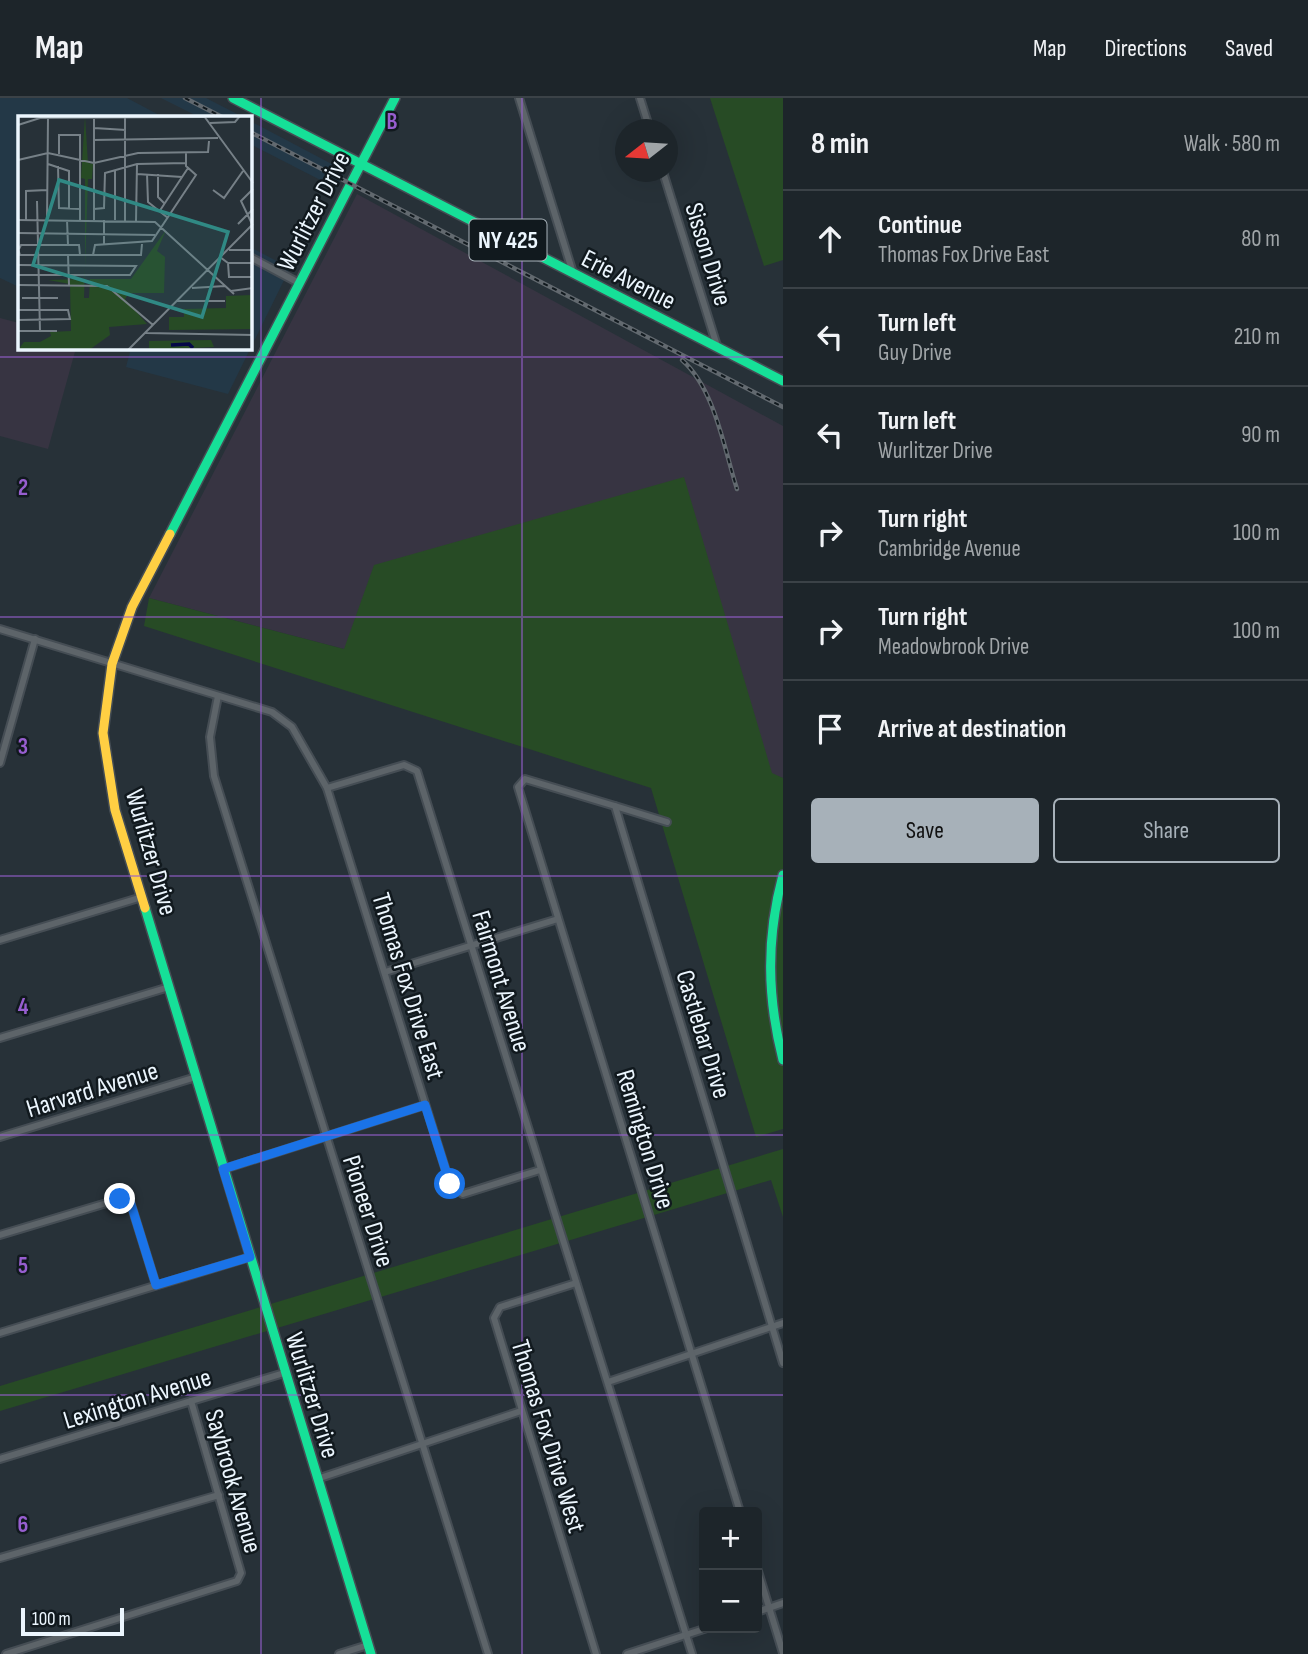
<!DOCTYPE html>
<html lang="en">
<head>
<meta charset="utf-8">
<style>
  :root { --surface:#1d252a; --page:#252d32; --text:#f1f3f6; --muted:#a0a5a8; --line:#3b4247; --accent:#a7b1b9 }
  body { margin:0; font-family:"Sofia Sans Condensed",sans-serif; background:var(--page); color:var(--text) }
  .controls { position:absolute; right:21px; bottom:21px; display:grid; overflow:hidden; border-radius:7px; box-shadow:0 7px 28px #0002 }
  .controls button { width:63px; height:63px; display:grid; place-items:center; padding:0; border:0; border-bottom:2px solid var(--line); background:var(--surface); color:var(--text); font:35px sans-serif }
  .compass { position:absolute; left:615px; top:21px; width:63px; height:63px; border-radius:50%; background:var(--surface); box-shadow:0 7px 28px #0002; rotate:253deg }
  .scale { position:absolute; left:21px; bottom:18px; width:103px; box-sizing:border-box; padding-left:7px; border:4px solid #ecf6fe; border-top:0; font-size:19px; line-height:24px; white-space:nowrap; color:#ecf6fe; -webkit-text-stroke:5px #11191e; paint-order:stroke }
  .stop { position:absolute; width:21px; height:21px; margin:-16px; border:5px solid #1a73e8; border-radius:50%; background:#fff }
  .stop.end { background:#1a73e8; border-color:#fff; box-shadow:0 2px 7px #0008 }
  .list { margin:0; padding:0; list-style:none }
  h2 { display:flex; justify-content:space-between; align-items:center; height:91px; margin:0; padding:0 28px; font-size:30px }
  h2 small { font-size:23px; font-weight:400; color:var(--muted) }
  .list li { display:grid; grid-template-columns:46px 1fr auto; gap:21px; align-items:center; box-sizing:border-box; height:98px; padding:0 28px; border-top:2px solid var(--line) }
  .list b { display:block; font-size:26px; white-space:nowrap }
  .list p { margin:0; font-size:23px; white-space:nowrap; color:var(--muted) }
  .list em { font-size:23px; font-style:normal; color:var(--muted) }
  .actions { display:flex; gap:14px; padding:21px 28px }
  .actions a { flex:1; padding:16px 0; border:2px solid var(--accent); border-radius:7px; text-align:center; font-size:24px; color:var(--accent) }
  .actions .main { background:var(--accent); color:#111 }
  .icon { flex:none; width:38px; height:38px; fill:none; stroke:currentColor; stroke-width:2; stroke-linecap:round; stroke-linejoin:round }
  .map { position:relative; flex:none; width:783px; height:1556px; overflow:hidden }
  header { display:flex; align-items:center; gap:42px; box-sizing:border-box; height:98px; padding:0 35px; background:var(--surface); border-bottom:2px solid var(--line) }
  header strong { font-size:33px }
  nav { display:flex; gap:38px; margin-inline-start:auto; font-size:24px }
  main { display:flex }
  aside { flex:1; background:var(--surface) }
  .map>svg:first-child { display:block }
</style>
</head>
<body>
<header>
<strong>Map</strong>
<nav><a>Map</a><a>Directions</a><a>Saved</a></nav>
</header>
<main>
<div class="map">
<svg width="783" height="1556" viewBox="0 0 783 1556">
  <rect width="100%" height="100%" fill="#273138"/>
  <!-- built -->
  <g fill="#233847">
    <path d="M0,0H127L163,19H19V189L0,180Z"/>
    <path d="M161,0H206L243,19H199Z"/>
    <path d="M250,23L345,73L336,90L250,46Z"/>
    <path d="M250,149L290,170L228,296L126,269L131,250H250Z"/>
  </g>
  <!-- industrial -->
  <g fill="#373442">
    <path d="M357,96L783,328V680L344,551L149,500Z"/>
    <path d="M0,220L19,225V250H76L48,351L0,338Z"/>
  </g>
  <!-- green -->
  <g fill="#274b25">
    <path d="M710,0H783V162L764,168Z"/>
    <path d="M684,379L772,675L783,680V1031L756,1039L651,690L144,528L149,500L344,551L374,467Z"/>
    <path d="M783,1051V1119L771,1082L0,1313V1288Z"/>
  </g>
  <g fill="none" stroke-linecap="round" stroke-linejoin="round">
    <defs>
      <g id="street">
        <path d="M519,0L573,175"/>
        <path d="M640,0L650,32"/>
        <path d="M663,74L717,248"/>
        <path d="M250,159L299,185"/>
        <path d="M0,531L272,614L292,629L327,690L450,1086L463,1096L540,1072"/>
        <path d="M218,598L210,639L214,678L488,1556"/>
        <path d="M0,665L35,541"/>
        <path d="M327,690L404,667L417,673L692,1556"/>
        <path d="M615,708L667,724"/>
        <path d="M0,842L142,799"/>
        <path d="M385,874L558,821"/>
        <path d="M0,940L169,889"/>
        <path d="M0,1039L196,979"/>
        <path d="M224,1071L425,1007"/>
        <path d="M0,1137L120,1101L130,1103L156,1187"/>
        <path d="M576,1185L500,1209L494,1220L596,1556"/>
        <path d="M0,1235L250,1159"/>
        <path d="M608,1284L783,1225"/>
        <path d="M0,1361L284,1275"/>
        <path d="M317,1381L521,1313"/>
        <path d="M740,1414L518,689L525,681L615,708L783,1265"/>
        <path d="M0,1460L219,1397"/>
        <path d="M757,1470L783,1555"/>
        <path d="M757,1514L783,1505"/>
        <path d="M6,1556L237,1483L241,1475L191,1303"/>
        <path d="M339,1556L368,1547"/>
        <path d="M627,1556L707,1530"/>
      </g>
      <g id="fast">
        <path d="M233,0L783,283"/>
        <path d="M170,436L395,0"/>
        <path d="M783,777C766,840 767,899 783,962"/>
        <path d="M145,810L371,1556"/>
      </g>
      <path id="slow" d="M145,810L115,712L103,635L112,566L132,509L170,436"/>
    </defs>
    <!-- street casing -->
    <use href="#street" stroke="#454d54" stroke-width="10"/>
    <!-- fast casing -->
    <use href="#fast" stroke="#454d54" stroke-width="12"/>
    <!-- slow casing -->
    <use href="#slow" stroke="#454d54" stroke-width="12"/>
    <!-- street -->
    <use href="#street" stroke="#5d6469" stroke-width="6"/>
    <!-- fast -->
    <use href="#fast" stroke="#16e098" stroke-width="9"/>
    <!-- slow -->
    <use href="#slow" stroke="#ffcf43" stroke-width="9"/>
    <defs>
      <g id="rail">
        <path d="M185,0L222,19"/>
        <path d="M250,34L783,309"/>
        <path d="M682,262C715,291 724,351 737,391"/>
      </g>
    </defs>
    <!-- rail casing -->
    <use href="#rail" stroke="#62696f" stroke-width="4.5"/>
    <!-- rail -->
    <use href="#rail" stroke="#11191e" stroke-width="2" stroke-dasharray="5" stroke-linecap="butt"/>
  </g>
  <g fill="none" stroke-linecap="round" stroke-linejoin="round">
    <!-- route -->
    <path stroke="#1a73e8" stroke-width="9" d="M120,1101L130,1103L156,1187L250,1159L223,1071L425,1007L450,1086"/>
  </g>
  <!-- grid -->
  <path fill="none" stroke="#975ecf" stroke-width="2" stroke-opacity="0.55" d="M261,0V1556M522,0V1556M0,259H783M0,519H783M0,778H783M0,1037H783M0,1297H783"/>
  <g text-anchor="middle" stroke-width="5" stroke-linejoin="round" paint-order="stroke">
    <!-- shield labels -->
    <rect fill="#11191e" stroke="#aab4bb" stroke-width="2" x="469.5" y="121.5" width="77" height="41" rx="5"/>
    <g font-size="24" font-weight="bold" fill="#ecf6fe">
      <text x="508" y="150">NY 425</text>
    </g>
    <!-- street labels -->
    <g font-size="26" fill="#ecf6fe" stroke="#11191e">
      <text transform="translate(313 113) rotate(-63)" y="9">Wurlitzer Drive</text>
      <text transform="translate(709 156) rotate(73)" y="9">Sisson Drive</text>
      <text transform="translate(629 181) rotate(27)" y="9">Erie Avenue</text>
      <text transform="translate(152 754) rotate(74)" y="9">Wurlitzer Drive</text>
      <text transform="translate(502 883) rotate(73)" y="9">Fairmont Avenue</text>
      <text transform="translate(409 888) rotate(73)" y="9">Thomas Fox Drive East</text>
      <text transform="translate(704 936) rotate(73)" y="9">Castlebar Drive</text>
      <text transform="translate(92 991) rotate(-17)" y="9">Harvard Avenue</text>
      <text transform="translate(646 1041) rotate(73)" y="9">Remington Drive</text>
      <text transform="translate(369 1113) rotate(72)" y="9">Pioneer Drive</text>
      <text transform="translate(313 1297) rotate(73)" y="9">Wurlitzer Drive</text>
      <text transform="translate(137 1300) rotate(-17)" y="9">Lexington Avenue</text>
      <text transform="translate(549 1338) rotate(73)" y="9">Thomas Fox Drive West</text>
      <text transform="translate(234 1383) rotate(74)" y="9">Saybrook Avenue</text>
    </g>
  </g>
  <!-- overview -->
  <g transform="translate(18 18)">
    <rect width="234" height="234" fill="#273138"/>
    <path d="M67,0L70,47L75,48L74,63H70L66,182H71L72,163H113L148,114L139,135L147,141L146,177H111L107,183L129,208L91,211L92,219L71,234H0L6,226H22L33,220L32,216L53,215L52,168L30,164L67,163V63L63,62ZM234,179V213L151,214V201H166V193L208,192V180ZM193,224L196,231L131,234V225Z" fill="#274b25"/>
    <path fill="none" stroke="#040847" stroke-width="3.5" d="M153,229L171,228L175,232"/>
    <path fill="none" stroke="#768087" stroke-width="2" d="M186,0L235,67M107,2V105M192,7L217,6L222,0M0,9L22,2L186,1M76,12L108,14M75,24L200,22M41,38V19H62V104M0,44L30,37L76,47L120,37L190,36L191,25M30,48L51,55V93M40,50L41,92L62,93M119,58L164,61M129,58L130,86L150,102M140,58V81L146,87M195,74L206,82L225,55M19,85L22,215M76,93L86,92L87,57L119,48L168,47M141,96L170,52M0,104L137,106L216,178M8,104V75L29,74M29,104L30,2M49,104L50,129M76,104V3M86,104V128M97,104V55M118,105L119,48M220,108L235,93M234,108L223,85L235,73M0,117L137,119M0,133L2,139H123L124,128M1,133L3,129H61L62,139M211,134H235M50,139L51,169M75,139L77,129L134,125L178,59L168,50V37M202,141L210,147H235M210,147L211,161H235M0,149L118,150L112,159H0M0,169L89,170L135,209M174,172L207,170M213,175L235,172M4,182H40M159,185H207M0,194H50L52,203L0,204M0,215H39M128,217L235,219M110,234L235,108"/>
    <path fill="#308984" fill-opacity="0.15" stroke="#308984" stroke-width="3.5" d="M41,64L210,116L184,201L15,149Z"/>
    <rect width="234" height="234" fill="none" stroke="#ecf6fe" stroke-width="3.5"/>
  </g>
  <g font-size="23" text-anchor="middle" font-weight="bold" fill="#975ecf" stroke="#11191e" stroke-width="5" stroke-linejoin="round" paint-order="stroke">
    <text x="392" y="31">B</text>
    <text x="23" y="397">2</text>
    <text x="23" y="656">3</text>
    <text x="23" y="916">4</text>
    <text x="23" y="1175">5</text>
    <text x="23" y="1434">6</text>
  </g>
</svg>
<div class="controls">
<button>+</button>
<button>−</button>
</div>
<svg class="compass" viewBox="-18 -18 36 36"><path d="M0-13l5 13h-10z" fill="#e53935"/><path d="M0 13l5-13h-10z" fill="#a0a5a8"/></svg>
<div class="scale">100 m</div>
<div class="stop" style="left:450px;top:1086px"></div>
<div class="stop end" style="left:120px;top:1101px"></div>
</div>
<aside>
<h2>8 min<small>Walk · 580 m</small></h2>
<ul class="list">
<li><svg class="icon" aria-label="ahead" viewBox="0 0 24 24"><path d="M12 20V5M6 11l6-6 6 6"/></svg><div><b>Continue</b><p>Thomas Fox Drive East</p></div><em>80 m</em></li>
<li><svg class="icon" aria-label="left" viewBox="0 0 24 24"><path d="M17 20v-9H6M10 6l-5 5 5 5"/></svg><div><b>Turn left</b><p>Guy Drive</p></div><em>210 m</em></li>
<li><svg class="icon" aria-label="left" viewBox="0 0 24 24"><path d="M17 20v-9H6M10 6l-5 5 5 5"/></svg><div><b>Turn left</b><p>Wurlitzer Drive</p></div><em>90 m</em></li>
<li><svg class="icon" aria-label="right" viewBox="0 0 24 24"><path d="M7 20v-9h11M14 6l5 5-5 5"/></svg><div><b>Turn right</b><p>Cambridge Avenue</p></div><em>100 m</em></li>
<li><svg class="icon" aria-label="right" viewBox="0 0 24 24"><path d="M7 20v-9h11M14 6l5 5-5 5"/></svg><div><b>Turn right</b><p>Meadowbrook Drive</p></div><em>100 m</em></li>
<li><svg class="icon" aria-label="arrive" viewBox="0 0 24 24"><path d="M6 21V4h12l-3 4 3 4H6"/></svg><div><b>Arrive at destination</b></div></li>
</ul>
<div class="actions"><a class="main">Save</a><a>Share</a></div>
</aside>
</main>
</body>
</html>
